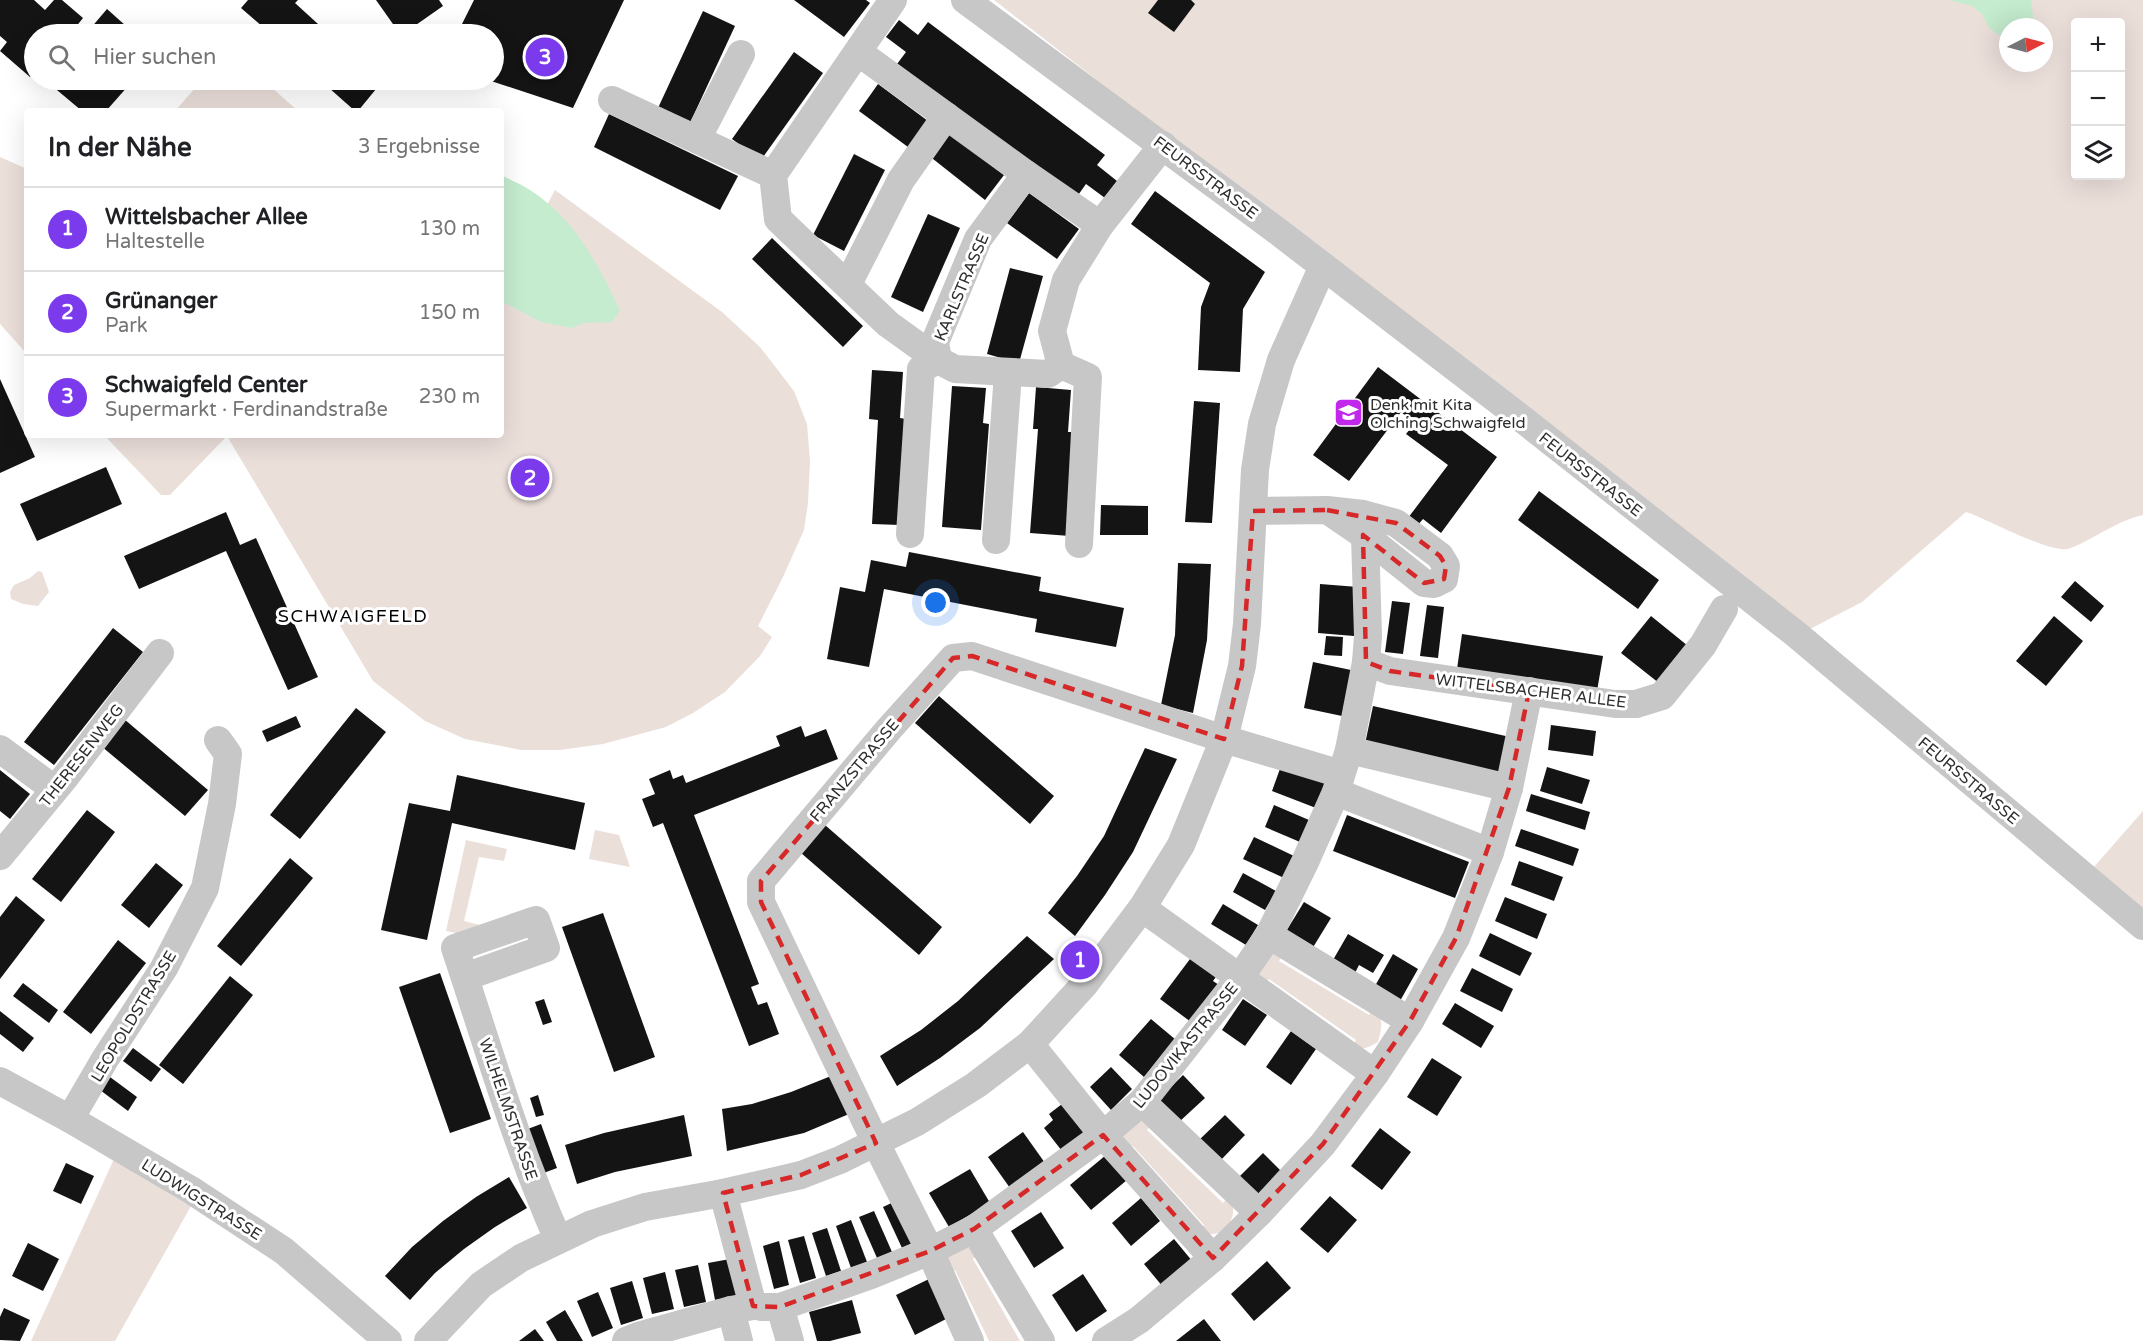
<!DOCTYPE html>
<html lang="de">
<head>
<meta charset="utf-8">
<style>
  :root { --surface:#fff; --page:#f2f2f2; --text:#202124; --muted:#757577; --line:#e0e0e0; --accent:#7c3aed }
  body { margin:0; font-family:"Varela Round",sans-serif; background:var(--page); color:var(--text) }
  .controls { position:absolute; right:18px; top:18px; display:grid; overflow:hidden; border-radius:6px; box-shadow:0 6px 24px #0002 }
  .controls button { width:54px; height:54px; display:grid; place-items:center; padding:0; border:0; border-bottom:2px solid var(--line); background:var(--surface); color:var(--text); font:30px sans-serif }
  .compass { position:absolute; left:1999px; top:18px; width:54px; height:54px; border-radius:50%; background:var(--surface); box-shadow:0 6px 24px #0002; rotate:84deg }
  .you { position:absolute; left:936px; top:603px; width:21px; height:21px; margin:-15px; border:4px solid #fff; border-radius:50%; background:#1a73e8; box-shadow:0 0 0 9px #1a73e833 }
  .badge { display:grid; place-items:center; width:39px; height:39px; border-radius:50%; background:var(--accent); color:#fff; font-size:20px; font-weight:700 }
  .pin { position:absolute; translate:-50% -50%; border:3px solid #fff; box-shadow:0 2px 6px #0006 }
  .list { margin:0; padding:0; list-style:none }
  h2 { display:flex; justify-content:space-between; align-items:center; height:78px; margin:0; padding:0 24px; font-size:26px }
  h2 small { font-size:20px; font-weight:400; color:var(--muted) }
  .list li { display:grid; grid-template-columns:39px 1fr auto; gap:18px; align-items:center; box-sizing:border-box; height:84px; padding:0 24px; border-top:2px solid var(--line) }
  .list b { display:block; font-size:22px; white-space:nowrap }
  .list p { margin:0; font-size:20px; white-space:nowrap; color:var(--muted) }
  .list em { font-size:20px; font-style:normal; color:var(--muted) }
  .icon { flex:none; width:33px; height:33px; fill:none; stroke:currentColor; stroke-width:2; stroke-linecap:round; stroke-linejoin:round }
  .map { position:relative; flex:none; width:2143px; height:1341px; overflow:hidden }
  .search { position:absolute; background:var(--surface); box-shadow:0 6px 24px #0002; left:24px; top:24px; width:480px; height:66px; display:flex; align-items:center; gap:15px; box-sizing:border-box; padding:0 21px; border-radius:33px; color:var(--muted); font-size:22px }
  .panel { position:absolute; background:var(--surface); box-shadow:0 6px 24px #0002; left:24px; top:108px; width:480px; height:330px; border-radius:6px }
  .map>svg:first-child { display:block }
</style>
</head>
<body>
<div class="map">
<svg width="2143" height="1341" viewBox="0 0 2143 1341">
  <rect width="100%" height="100%" fill="#fff"/>
  <!-- green -->
  <g fill="#ebdfda" fill-rule="evenodd">
    <path d="M994,0H2143V515C2116,521 2096,538 2071,548C2053,556 1988,519 1966,512L1862,602L1806,631ZM2076,22H2120V176H2076ZM2008,27H2044V63H2008Z"/>
    <path d="M202,80H263L297,110L175,111Z"/>
    <path d="M0,157L27,169V354L0,324Z"/>
    <path d="M501,175L531,191L547,205L555,190L722,312L760,347L794,391L807,424L810,461L808,503L804,530L783,577L758,626L772,637L760,656L725,692L693,713L666,727L603,744L560,750H521L465,739L425,721L373,681L227,436L170,495H161L104,435H501Z"/>
    <path d="M38,571L42,572L49,592L38,606L23,604L11,599L10,592L14,585L30,578Z"/>
    <path d="M2143,811V911L2093,868Z"/>
    <path d="M595,830L619,835L630,867L589,859Z"/>
    <path d="M466,840L507,849L504,861L479,857L464,921L480,925L471,936L446,931Z"/>
    <path d="M1284,952L1279,961L1369,1015L1374,1006C1384,1020 1382,1027 1378,1042C1369,1047 1362,1051 1352,1047L1356,1040L1269,979L1264,985L1257,977L1264,955Z"/>
    <path d="M1143,1121L1153,1123L1147,1130L1223,1203L1230,1195C1236,1211 1233,1217 1226,1231C1216,1234 1208,1236 1199,1230L1204,1225L1133,1146L1127,1151C1125,1148 1122,1145 1122,1141C1120,1129 1134,1122 1143,1121Z"/>
    <path d="M114,1159L191,1206L115,1341H31Z"/>
    <path d="M962,1247L972,1248L981,1253L973,1259L1020,1341H989L955,1270L948,1273L945,1262L949,1254Z"/>
  </g>
  <!-- water -->
  <g fill="#c5eccf">
    <path d="M1949,0H2031L2034,25L2032,27H2008V37H2002L1989,28L1982,14L1972,6Z"/>
    <path d="M501,175C510,180 521,184 530,190C574,218 599,265 620,311L612,322L584,323L572,328L541,322L507,304H501Z"/>
  </g>
  <!-- building -->
  <g fill="#141414">
    <path d="M0,0H34L45,10L54,0H62L83,18L71,33L73,34H34V72L30,77L0,51L7,42L0,36Z"/>
    <path d="M248,0H298L295,3L329,34H271L241,8Z"/>
    <path d="M376,0H439L443,6L403,34H400Z"/>
    <path d="M474,0H624L573,108L488,80H494V34H457Z"/>
    <path d="M794,0H866L870,3L844,37Z"/>
    <path d="M1158,0H1191L1195,4L1174,32L1148,13Z"/>
    <path d="M107,9L135,34H96L90,29Z"/>
    <path d="M703,11L735,26L690,123L658,108Z"/>
    <path d="M899,20L918,35L928,22L1105,155L1097,165L1117,181L1105,198L1086,184L1076,198L897,64L906,52L886,37Z"/>
    <path d="M794,52L823,73L761,160L732,139Z"/>
    <path d="M45,80H123L129,85L106,111H82Z"/>
    <path d="M320,80H378L381,83L358,111H355Z"/>
    <path d="M878,84L928,121L908,147L859,111Z"/>
    <path d="M609,114L738,176L720,210L594,147Z"/>
    <path d="M947,131L1004,175L985,200L928,155Z"/>
    <path d="M854,154L885,170L844,251L813,235Z"/>
    <path d="M1155,191L1265,272L1243,309L1240,372L1198,370L1201,307L1210,283L1131,224Z"/>
    <path d="M1029,193L1079,229L1057,259L1007,223Z"/>
    <path d="M928,214L960,228L923,312L891,297Z"/>
    <path d="M772,238L863,326L843,347L752,259Z"/>
    <path d="M1010,268L1043,276L1019,363L987,354Z"/>
    <path d="M1378,367L1497,457L1441,533L1423,519L1417,526L1408,518L1448,465L1406,434L1415,423L1401,412L1349,481L1313,455Z"/>
    <path d="M872,370L903,372L900,418L906,419L900,525L872,524L878,420L869,419Z"/>
    <path d="M0,379L35,457L0,473Z"/>
    <path d="M952,386L986,388L983,423L989,424L981,530L942,527Z"/>
    <path d="M1036,387L1071,390L1068,432H1078L1070,536L1030,533L1038,429H1033Z"/>
    <path d="M1194,401L1220,403L1212,523L1185,522Z"/>
    <path d="M106,467L122,504L37,541L20,504Z"/>
    <path d="M1539,491L1659,580L1638,609L1518,520Z"/>
    <path d="M1101,505L1148,506V535H1100Z"/>
    <path d="M226,512L240,545L256,538L318,677L288,690L226,551L139,589L124,556Z"/>
    <path d="M909,552L1041,577L1039,591L1124,608L1116,647L1035,632L1037,619L884,589L869,667L827,659L840,587L865,592L871,560L906,567Z"/>
    <path d="M1178,563L1211,564L1207,640L1193,713L1161,705L1175,635Z"/>
    <path d="M2075,581L2104,606L2091,622L2061,597Z"/>
    <path d="M1320,584L1358,587L1354,636L1318,633Z"/>
    <path d="M1392,601L1410,603L1403,654L1385,652Z"/>
    <path d="M1427,605L1444,607L1438,658L1420,656Z"/>
    <path d="M1651,616L1693,650L1664,687L1621,653Z"/>
    <path d="M2054,616L2083,641L2046,686L2016,661Z"/>
    <path d="M113,628L143,652L54,765L24,742Z"/>
    <path d="M1462,634L1603,656L1597,691L1457,669Z"/>
    <path d="M1326,636L1343,637L1342,656L1324,655Z"/>
    <path d="M1313,662L1351,670L1342,716L1304,708Z"/>
    <path d="M939,696L1054,796L1030,824L915,723Z"/>
    <path d="M1373,706L1510,737L1501,774L1365,744Z"/>
    <path d="M356,708L386,732L300,839L270,815Z"/>
    <path d="M296,716L301,727L267,742L262,731Z"/>
    <path d="M124,719L208,790L185,816L101,746Z"/>
    <path d="M1551,725L1596,731L1593,756L1548,750Z"/>
    <path d="M801,726L805,737L826,729L838,759L694,815L759,984L751,987L758,1005L767,1002L779,1034L749,1046L663,823L653,827L642,799L655,794L649,779L670,770L673,779L683,775L686,783L780,746L776,736Z"/>
    <path d="M1145,748L1177,759L1133,852L1105,895L1075,936L1048,913L1077,876L1104,836Z"/>
    <path d="M1281,766L1325,783L1316,808L1272,791Z"/>
    <path d="M1547,767L1590,780L1582,804L1540,791Z"/>
    <path d="M0,770L30,794L10,819L0,811Z"/>
    <path d="M457,775L585,803L575,850L452,823L427,940L381,930L409,803L450,811Z"/>
    <path d="M1531,794L1590,812L1585,830L1526,811Z"/>
    <path d="M1274,805L1309,820L1300,842L1265,827Z"/>
    <path d="M87,810L115,832L61,902L32,879Z"/>
    <path d="M1347,815L1469,862L1455,898L1333,851Z"/>
    <path d="M825,825L942,927L919,955L801,853Z"/>
    <path d="M1521,829L1579,849L1573,866L1515,846Z"/>
    <path d="M1254,837L1294,856L1284,878L1243,859Z"/>
    <path d="M290,858L313,878L241,966L217,946Z"/>
    <path d="M1519,861L1563,877L1554,901L1511,885Z"/>
    <path d="M156,863L183,885L149,928L121,905Z"/>
    <path d="M1243,873L1276,891L1265,910L1233,892Z"/>
    <path d="M16,896L45,920L0,979V917Z"/>
    <path d="M1505,897L1547,914L1537,939L1495,921Z"/>
    <path d="M1304,902L1331,918L1312,949L1285,933Z"/>
    <path d="M1223,904L1258,925L1246,945L1211,924Z"/>
    <path d="M603,913L655,1057L614,1072L562,927Z"/>
    <path d="M1490,933L1532,953L1520,976L1479,956Z"/>
    <path d="M1348,934L1384,955L1373,973L1359,965L1355,973L1333,960Z"/>
    <path d="M1027,936L1054,959L980,1028L940,1058L897,1086L880,1056L921,1030L958,1001Z"/>
    <path d="M118,940L146,963L91,1034L63,1012Z"/>
    <path d="M1393,954L1418,969L1400,1001L1375,986Z"/>
    <path d="M1193,955L1218,974L1213,981L1219,985L1191,1022L1160,999Z"/>
    <path d="M1472,968L1513,989L1502,1012L1460,991Z"/>
    <path d="M440,973L491,1119L450,1133L399,987Z"/>
    <path d="M230,976L253,995L183,1084L159,1065Z"/>
    <path d="M23,983L58,1010L49,1023L13,996Z"/>
    <path d="M544,999L552,1022L543,1025L535,1002Z"/>
    <path d="M1243,999L1267,1015L1245,1046L1222,1030Z"/>
    <path d="M1455,1003L1494,1026L1481,1048L1442,1024Z"/>
    <path d="M0,1011L34,1038L23,1052L0,1034Z"/>
    <path d="M1151,1019L1176,1040L1144,1077L1119,1055Z"/>
    <path d="M1291,1031L1316,1049L1291,1085L1266,1067Z"/>
    <path d="M133,1048L161,1069L151,1082L123,1061Z"/>
    <path d="M1432,1058L1462,1077L1437,1116L1407,1097Z"/>
    <path d="M1111,1067L1132,1089L1111,1110L1090,1087Z"/>
    <path d="M1183,1075L1205,1098L1179,1122L1158,1100Z"/>
    <path d="M831,1076L849,1114L804,1133L727,1151L722,1109L752,1104L791,1092Z"/>
    <path d="M110,1077L137,1097L128,1111L100,1090Z"/>
    <path d="M538,1095L544,1115L536,1117L530,1098Z"/>
    <path d="M1062,1104L1084,1133L1062,1151L1044,1128L1053,1120L1049,1114Z"/>
    <path d="M684,1115L692,1156L615,1172L577,1184L565,1145L604,1133Z"/>
    <path d="M1225,1115L1245,1135L1219,1162L1198,1141Z"/>
    <path d="M541,1124L557,1168L541,1174L525,1130Z"/>
    <path d="M1380,1128L1411,1152L1382,1190L1351,1166Z"/>
    <path d="M1023,1132L1045,1163L1010,1188L988,1157Z"/>
    <path d="M1263,1153L1284,1174L1257,1201L1236,1180Z"/>
    <path d="M1106,1155L1127,1180L1091,1210L1070,1185Z"/>
    <path d="M66,1163L94,1176L81,1204L53,1191Z"/>
    <path d="M970,1169L990,1203L949,1227L929,1193Z"/>
    <path d="M509,1177L527,1208L495,1227L464,1249L435,1273L410,1300L385,1276L412,1247L443,1221L476,1197Z"/>
    <path d="M1330,1196L1357,1220L1328,1253L1300,1229Z"/>
    <path d="M1141,1198L1160,1221L1131,1246L1112,1223Z"/>
    <path d="M898,1200L917,1241L902,1248L883,1207Z"/>
    <path d="M874,1211L892,1252L877,1258L859,1217Z"/>
    <path d="M1041,1212L1064,1248L1034,1268L1011,1231Z"/>
    <path d="M851,1220L867,1262L851,1268L836,1226Z"/>
    <path d="M827,1228L841,1271L826,1276L812,1233Z"/>
    <path d="M804,1236L816,1278L800,1283L788,1240Z"/>
    <path d="M1174,1239L1193,1262L1163,1287L1144,1264Z"/>
    <path d="M779,1241L789,1285L774,1289L763,1246Z"/>
    <path d="M28,1243L59,1259L43,1291L12,1276Z"/>
    <path d="M730,1259L738,1296L715,1300L708,1263Z"/>
    <path d="M1267,1261L1291,1288L1254,1321L1231,1294Z"/>
    <path d="M698,1265L706,1302L684,1307L675,1270Z"/>
    <path d="M665,1272L674,1309L652,1314L643,1278Z"/>
    <path d="M1083,1274L1107,1311L1076,1332L1052,1295Z"/>
    <path d="M929,1279L948,1318L915,1335L896,1295Z"/>
    <path d="M632,1281L643,1318L621,1325L610,1288Z"/>
    <path d="M598,1292L613,1328L592,1337L577,1301Z"/>
    <path d="M852,1300L861,1333L830,1341H817L809,1312Z"/>
    <path d="M4,1308L30,1320L20,1341L0,1340V1317Z"/>
    <path d="M565,1310L583,1341H557L546,1322Z"/>
    <path d="M1204,1319L1221,1341H1176Z"/>
    <path d="M535,1329L544,1341H519Z"/>
  </g>
  <g fill="none" stroke-linecap="round" stroke-linejoin="round">
    <!-- minor -->
    <g stroke="#c7c7c7" stroke-width="28">
      <path d="M893,0L773,175L778,219L888,324L938,360L955,369L1048,374L1061,365L1088,377L1079,544"/>
      <path d="M965,0L1276,230L1526,422L1797,635L2143,926"/>
      <path d="M858,52L1026,174"/>
      <path d="M612,100L773,175"/>
      <path d="M697,139L741,54"/>
      <path d="M848,284L901,180L946,116"/>
      <path d="M1061,365L1052,331L1066,280L1100,225L1163,145"/>
      <path d="M1253,511L1327,510L1365,536L1424,583L1434,584L1444,579L1446,566L1440,556L1396,523L1363,514L1327,510"/>
      <path d="M910,534L921,369L938,360L935,342L978,239L1026,174L1100,225"/>
      <path d="M996,540L1008,373"/>
      <path d="M1366,662L1390,671L1615,704H1636L1662,696L1703,645L1724,609"/>
      <path d="M0,749L54,789"/>
      <path d="M1349,750L1509,788L1490,852L1456,938L1410,1021"/>
      <path d="M1509,788L1529,691"/>
      <path d="M1336,792L1490,852"/>
      <path d="M0,856L66,776L160,653"/>
      <path d="M1142,908L1375,1074"/>
      <path d="M465,977L546,948L536,920L455,948C488,1046 516,1145 558,1239"/>
      <path d="M1030,1044L1103,1135L1213,1258L1139,1320L1106,1341"/>
      <path d="M0,1081L70,1119L191,1190L284,1251L388,1341"/>
      <path d="M1142,1102L1259,1213L1213,1258"/>
      <path d="M70,1119L105,1059L164,968L205,888L222,804L228,754L218,740"/>
      <path d="M723,1193L753,1306L731,1310L739,1341"/>
      <path d="M1259,1213L1323,1144L1375,1074L1410,1021L1269,935"/>
      <path d="M974,1229L1041,1341"/>
      <path d="M761,1307H780L790,1341"/>
      <path d="M780,1307L871,1275L930,1251L974,1229L1103,1135L1142,1102L1239,979L1269,935L1305,862L1336,792L1349,750L1366,662L1368,636L1365,536"/>
      <path d="M428,1341L481,1285L521,1258L592,1224L645,1207L723,1193L801,1175L840,1160L917,1122L976,1085L1030,1044L1084,985L1142,908L1181,845L1224,739L1242,666L1247,624L1255,470L1262,424L1281,360L1323,266"/>
      <path d="M626,1341L638,1336L731,1310"/>
      <path d="M970,1341L930,1251L876,1143L761,902V881L889,729L953,658L972,656L1224,739L1341,774"/>
    </g>
  </g>
  <!-- marked area -->
  <path fill="none" stroke="#d62828" stroke-width="4.5" stroke-dasharray="12 8" stroke-linejoin="round" d="M1327,510L1396,523L1440,556L1446,566L1444,579L1424,583L1363,535L1366,662L1390,671L1529,691L1509,788L1456,938L1410,1021L1323,1144L1213,1258L1103,1135L974,1229L930,1251L780,1307L753,1306L723,1193L801,1175L876,1143L761,902V881L953,658L972,656L1224,739L1242,666L1253,511Z"/>
  <!-- icons -->
  <defs>
    <symbol id="school-square" viewBox="-11 -11 22 22"><rect x="-9" y="-9" width="18" height="18" rx="4" fill="#c128eb" stroke="#fff"/><path d="M0-5L7-2L0 1L-7-2ZM-4 1L0 2.5L4 1V4Q0 6-4 4Z" fill="#fff"/></symbol>
  </defs>
  <g fill-rule="evenodd">
    <use href="#school-square" x="1332" y="396" width="33" height="33"/>
  </g>
  <g text-anchor="middle" stroke-width="6" stroke-linejoin="round" paint-order="stroke">
    <!-- street labels -->
    <g font-size="16" fill="#2d2d2d" stroke="#fff">
      <text transform="translate(1206 177) rotate(37)" y="6">FEURSSTRASSE</text>
      <text transform="translate(961 287) rotate(-67)" y="6">KARLSTRASSE</text>
      <text transform="translate(1591 474) rotate(38)" y="6">FEURSSTRASSE</text>
      <text transform="translate(1531 690) rotate(7)" y="6">WITTELSBACHER ALLEE</text>
      <text transform="translate(81 755) rotate(-52)" y="6">THERESENWEG</text>
      <text transform="translate(854 770) rotate(-50)" y="6">FRANZSTRASSE</text>
      <text transform="translate(1969 780) rotate(40)" y="6">FEURSSTRASSE</text>
      <text transform="translate(133 1016) rotate(-59)" y="6">LEOPOLDSTRASSE</text>
      <text transform="translate(1185 1045) rotate(-51)" y="6">LUDOVIKASTRASSE</text>
      <text transform="translate(509 1109) rotate(71)" y="6">WILHELMSTRASSE</text>
      <text transform="translate(202 1199) rotate(32)" y="6">LUDWIGSTRASSE</text>
    </g>
    <!-- poi labels -->
    <g font-size="16" fill="#2d2d2d" stroke="#fff" text-anchor="start">
      <text x="1370" y="410">Denk mit Kita<tspan x="1370" dy="18">Olching Schwaigfeld</tspan></text>
    </g>
    <!-- neighbourhood labels -->
    <g font-size="18" letter-spacing="1.5" fill="#000" stroke="#fff">
      <text x="353" y="622">SCHWAIGFELD</text>
    </g>
  </g>
</svg>
<div class="controls">
<button>+</button>
<button>−</button>
<button><svg class="icon" aria-label="layers" viewBox="0 0 24 24"><path d="M12 4l9 5-9 5-9-5zM3 14l9 5 9-5"/></svg></button>
</div>
<svg class="compass" viewBox="-18 -18 36 36"><path d="M0-13l5 13h-10z" fill="#e53935"/><path d="M0 13l5-13h-10z" fill="#757577"/></svg>
<div class="you"></div>
<div class="pin badge" style="left:1080px;top:960px">1</div>
<div class="pin badge" style="left:530px;top:478px">2</div>
<div class="pin badge" style="left:545px;top:57px">3</div>
<div class="search"><svg class="icon" aria-label="search" viewBox="0 0 24 24"><circle cx="10" cy="10" r="6"/><path d="M15 15l6 6"/></svg>Hier suchen</div>
<section class="panel">
<h2>In der Nähe<small>3 Ergebnisse</small></h2>
<ul class="list">
<li><span class="badge">1</span><div><b>Wittelsbacher Allee</b><p>Haltestelle</p></div><em>130 m</em></li>
<li><span class="badge">2</span><div><b>Grünanger</b><p>Park</p></div><em>150 m</em></li>
<li><span class="badge">3</span><div><b>Schwaigfeld Center</b><p>Supermarkt · Ferdinandstraße</p></div><em>230 m</em></li>
</ul>
</section>
</div>
</body>
</html>
